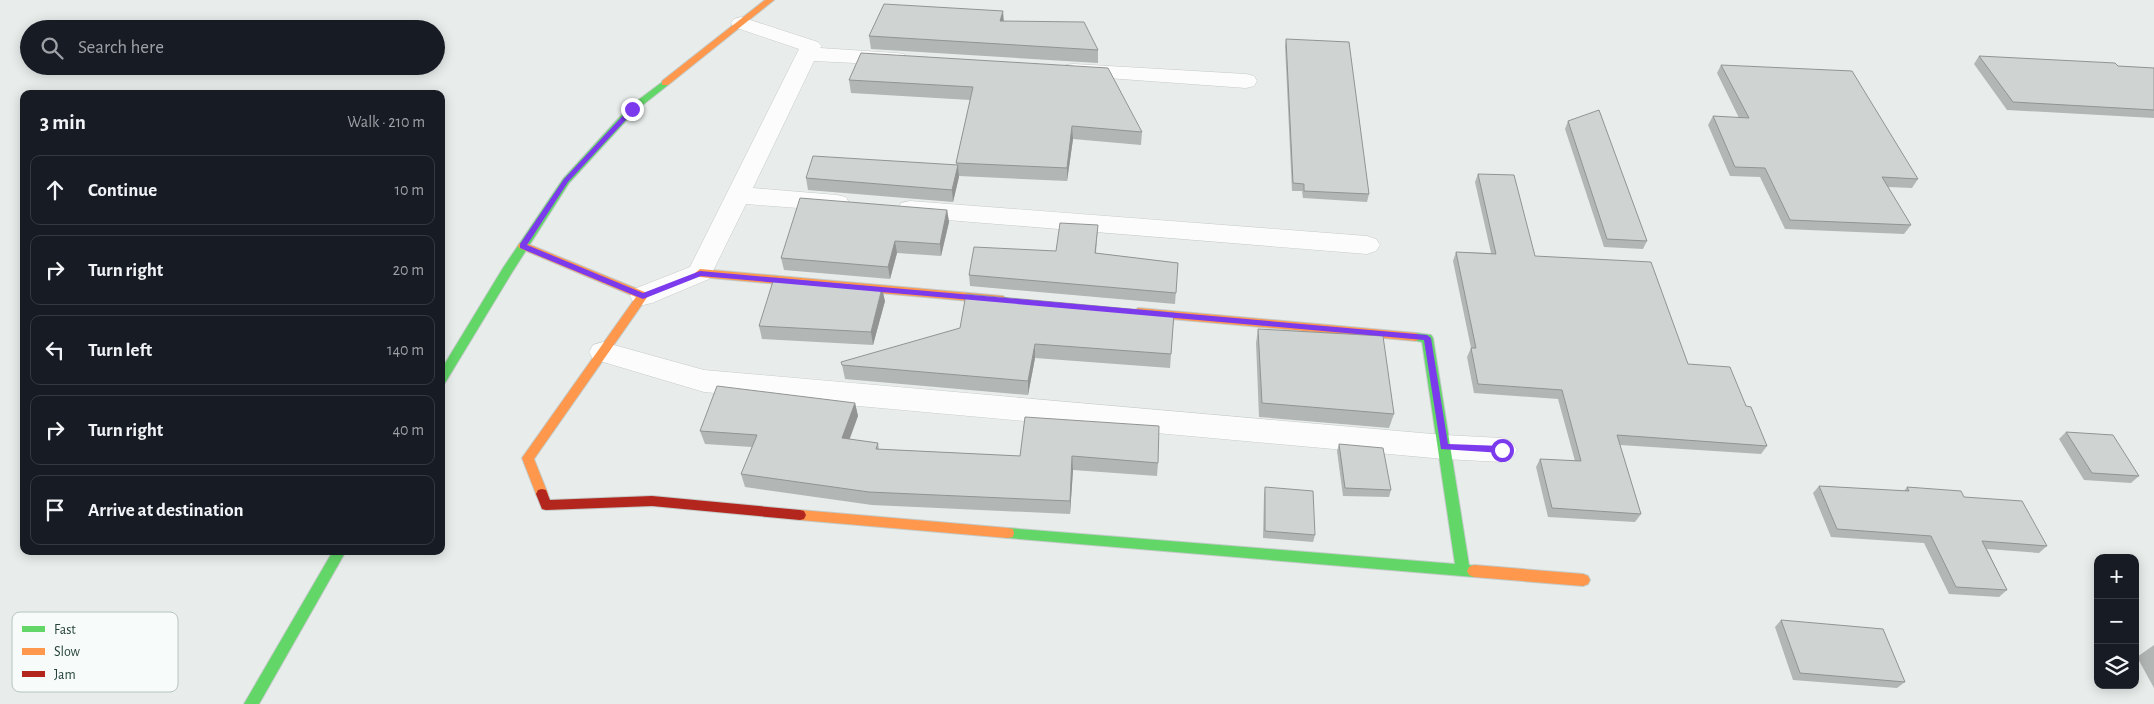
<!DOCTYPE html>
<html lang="en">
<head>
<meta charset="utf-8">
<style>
  :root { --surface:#171b24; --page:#20242c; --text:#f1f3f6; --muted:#9ea1a6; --line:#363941 }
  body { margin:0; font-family:"Alegreya Sans",sans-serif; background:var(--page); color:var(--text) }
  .controls { position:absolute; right:15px; bottom:15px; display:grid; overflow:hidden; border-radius:10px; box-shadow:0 2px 12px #0003 }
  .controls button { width:45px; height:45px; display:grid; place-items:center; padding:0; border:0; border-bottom:1px solid var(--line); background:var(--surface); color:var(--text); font:25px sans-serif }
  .stop { position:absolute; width:15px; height:15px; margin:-11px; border:4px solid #7c3aed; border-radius:50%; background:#fff }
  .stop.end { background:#7c3aed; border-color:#fff; box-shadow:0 1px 5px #0008 }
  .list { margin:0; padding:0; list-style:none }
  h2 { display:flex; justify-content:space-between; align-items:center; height:65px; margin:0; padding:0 20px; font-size:21px }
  h2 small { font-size:16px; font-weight:400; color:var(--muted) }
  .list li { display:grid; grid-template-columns:32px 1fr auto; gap:15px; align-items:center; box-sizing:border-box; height:70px; margin:0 10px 10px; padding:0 10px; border:1px solid var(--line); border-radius:10px }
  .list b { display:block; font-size:19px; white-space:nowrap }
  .list em { font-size:16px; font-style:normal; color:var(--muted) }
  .icon { flex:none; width:28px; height:28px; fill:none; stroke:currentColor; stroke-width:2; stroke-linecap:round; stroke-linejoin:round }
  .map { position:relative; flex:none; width:2154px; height:704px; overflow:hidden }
  .search { position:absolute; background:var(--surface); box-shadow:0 2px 12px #0003; left:20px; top:20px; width:425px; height:55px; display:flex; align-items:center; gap:12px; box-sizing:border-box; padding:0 18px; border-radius:28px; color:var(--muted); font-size:19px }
  .panel { position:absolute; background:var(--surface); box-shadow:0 2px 12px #0003; left:20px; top:90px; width:425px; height:465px; border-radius:10px }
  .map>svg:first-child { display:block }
</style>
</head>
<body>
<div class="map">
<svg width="2154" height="704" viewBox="0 0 2154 704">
  <rect width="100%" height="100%" fill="#e8edeb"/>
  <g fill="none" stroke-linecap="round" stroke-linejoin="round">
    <defs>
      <g id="street">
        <path d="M741,17L818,42L822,46L820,48L896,53L904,54L907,59L904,64L896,65L814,61L753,188L837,195L846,197L849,203L846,209L837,211L746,204L709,279L652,303L643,305L634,303L630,296L634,289L690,267L799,49L734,27L731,23L734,19Z"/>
        <path d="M1074,64L1246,74L1254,76L1257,81L1254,86L1246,88L1066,75L1063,70L1066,65Z"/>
        <path d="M910,201L1367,236L1376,239L1380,245L1376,251L1367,254L910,217L901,215L898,209L901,203Z"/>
        <path d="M603,342L704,370L1444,435L1502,438L1512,442L1517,450L1512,458L1502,462L1444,459L704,392L593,359L589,352L593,345Z"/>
      </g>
      <g id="fast">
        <path d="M665,80L668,81V85L635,111L569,183L511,274L445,383L441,384V370L503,268L563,179L629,107Z"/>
        <path d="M1416,333L1431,335L1433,338L1469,565L1479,567L1481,571L1479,575L1474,577L1008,538L1003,537L1002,533L1003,529L1008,528L1455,564L1422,342L1412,340L1410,337Z"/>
        <path d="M333,551H346L259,704H244Z"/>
      </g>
      <g id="slow">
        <path d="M765,0H774L668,85H662V81Z"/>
        <path d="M523,242L647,293L648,296L534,459L548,494L546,498L542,499L538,498L536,494L522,458L636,297L519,248L518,246L519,244Z"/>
        <path d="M700,269L1003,296L1008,300L1003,304L700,277L695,273Z"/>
        <path d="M1138,308L1416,333L1422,337L1416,341L1138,316L1133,312Z"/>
        <path d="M800,510L1008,528L1013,529L1014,533L1013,537L1008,538L800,520L796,519L794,515L796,511Z"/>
        <path d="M1474,565L1583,574L1588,576L1590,580L1588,584L1583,586L1474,577L1469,575L1467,571L1469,567Z"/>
      </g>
      <path id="jam" d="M542,489L546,490L550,500L652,496L800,510L804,511L806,515L804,519L800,520L652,506L546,510L542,509L536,494L538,490Z"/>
    </defs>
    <!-- street casing -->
    <use href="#street" stroke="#c5cac8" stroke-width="1"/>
    <!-- fast casing -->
    <use href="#fast" stroke="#c3cbc8" stroke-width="2"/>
    <!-- slow casing -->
    <use href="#slow" stroke="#c3cbc8" stroke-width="2"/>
    <!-- jam casing -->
    <use href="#jam" stroke="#c3cbc8" stroke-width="2"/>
    <!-- street -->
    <use href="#street" fill="#fcfcfc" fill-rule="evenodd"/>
    <!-- fast -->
    <use href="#fast" fill="#63d668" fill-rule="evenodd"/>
    <!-- slow -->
    <use href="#slow" fill="#ff974d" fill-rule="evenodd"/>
    <!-- jam -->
    <use href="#jam" fill="#b3261e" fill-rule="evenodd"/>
  </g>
  <!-- wall -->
  <g fill="#b2b6b5">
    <path d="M1004,21L1098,50V63L871,49L869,36Z"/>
    <path d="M1286,39L1369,194L1367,202L1303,198L1302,191H1292L1285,46Z"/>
    <path d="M861,53L1142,132L1141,145L1073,139L1067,181L959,176L953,202L808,190L806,178L957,165L956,163L970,100L851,93L849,80Z"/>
    <path d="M1979,56L2118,66L2154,68V118L2007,110L1974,64Z"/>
    <path d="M1721,65L1918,179L1912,188L1888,187L1911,225L1904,234L1785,229L1760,177L1730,176L1708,125L1713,116L1739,118L1717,73Z"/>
    <path d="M1568,121L1647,241L1643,249L1604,247L1565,129Z"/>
    <path d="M1478,174L1535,256L1688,364L1746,406L1767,446L1761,454L1620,445L1641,514L1635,522L1548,517L1536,467L1540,459L1575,461L1558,399L1474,393L1467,357L1471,348L1453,261L1456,252L1491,253L1475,182Z"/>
    <path d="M947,210L949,222L941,256L897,253L890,279L784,270L781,258Z"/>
    <path d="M1098,225L1096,253L1178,263L1175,304L970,286L969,275L1056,251Z"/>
    <path d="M885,301L873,345L762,339L759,326Z"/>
    <path d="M1174,313L1170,368L1035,358L1028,395L845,379L842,365Z"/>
    <path d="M1258,329L1394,414L1389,428L1259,417L1256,343Z"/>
    <path d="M855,403L858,416L849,439L878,443L879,449L1020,456L1025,417L1158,463L1157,476L1073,470L1070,514L872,505L745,487L741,474L752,447L705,444L700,431Z"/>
    <path d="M2066,432L2139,476L2131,483L2084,480L2059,439Z"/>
    <path d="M1339,444L1391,490L1389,497L1343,496L1337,451Z"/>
    <path d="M1819,486L1904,491L1907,487L1964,497L2047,546L2039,553L1987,549L2007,590L1999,597L1949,594L1924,543L1831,537L1813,493Z"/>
    <path d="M1265,487L1315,535L1313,542L1263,538L1264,494Z"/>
    <path d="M1781,620L1905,682L1897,688L1793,680L1775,627Z"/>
    <path d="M2154,645V688L2137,657Z"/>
  </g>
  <!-- shaded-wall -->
  <g fill="#919493">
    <path d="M1003,11L1004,23L1000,21Z"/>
    <path d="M1072,126L1073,139L1067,181V168Z"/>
    <path d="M958,165L959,177L953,202L952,190Z"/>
    <path d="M947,210L949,222L941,256L940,244Z"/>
    <path d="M895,241L897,253L890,279L888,267Z"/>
    <path d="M882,288L885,301L873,345L871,332Z"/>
    <path d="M1035,344V358L1028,395V381Z"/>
    <path d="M855,403L858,416L845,452L842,438Z"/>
    <path d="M1072,456L1073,470L1070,514V501Z"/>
  </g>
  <!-- building -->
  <g fill="#cfd4d2" stroke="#919493">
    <path d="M884,4L1003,11L1000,21L1084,22L1098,50L869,36Z"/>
    <path d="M1286,39L1349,42L1369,194L1304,191V184L1293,183Z"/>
    <path d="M861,53L1108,68L1142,132L1072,126L1067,168L956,163L973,87L849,80Z"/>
    <path d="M1979,56L2115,63L2118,66L2154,68V110L2013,102Z"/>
    <path d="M1721,65L1852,71L1918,179L1882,177L1911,225L1790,220L1765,168L1735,167L1713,116L1749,118Z"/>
    <path d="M1599,110L1647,241L1607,239L1568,121Z"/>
    <path d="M813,156L958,165L952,190L806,178Z"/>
    <path d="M1478,174L1514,175L1535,256L1651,262L1688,364L1730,367L1746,406L1751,407L1767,446L1617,435L1641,514L1552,508L1540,459L1581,461L1562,390L1478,384L1471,348H1476L1456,252L1496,254Z"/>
    <path d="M800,198L947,210L940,244L895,241L888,267L781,258Z"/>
    <path d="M1060,223L1098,225L1095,253L1178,263L1176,293L969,275L974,247L1056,251Z"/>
    <path d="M774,278L882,288L871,332L759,326Z"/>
    <path d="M966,294L1174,313L1171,354L1035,344L1028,381L842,365L841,362L960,328Z"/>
    <path d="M1258,329L1383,336L1394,414L1262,403Z"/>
    <path d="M717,386L855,403L842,438L878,443L876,449L1020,456L1025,417L1159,426L1158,463L1072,456L1070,501L869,492L741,474L757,435L700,431Z"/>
    <path d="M2066,432L2113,435L2139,476L2092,473Z"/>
    <path d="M1339,444L1383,448L1391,490L1345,488Z"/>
    <path d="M1819,486L1909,491L1907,487L1961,491L1964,497L2022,501L2047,546L1982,541L2007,590L1956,587L1931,536L1837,529Z"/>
    <path d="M1265,487L1313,491L1315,535L1265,531Z"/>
    <path d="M1781,620L1883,629L1905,682L1800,673Z"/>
  </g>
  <!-- route -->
  <path fill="#7c3aed" d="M630,108L636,109L568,182L527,245L643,293L700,271L1427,335L1431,338L1448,444L1502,446L1506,450L1502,453L1441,449L1424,340L701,276L643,299L520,248V244L564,179Z"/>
  <!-- legend -->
  <rect x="12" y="612" width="166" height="80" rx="8" fill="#f7fbf9" stroke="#b8c4c0" stroke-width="1"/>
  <rect x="22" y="626" width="23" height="6" fill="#63d668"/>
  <rect x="22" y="648" width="23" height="7" fill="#ff974d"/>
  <rect x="22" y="671" width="23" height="6" fill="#b3261e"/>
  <g font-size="14" fill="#24423a">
    <text x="54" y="634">Fast</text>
    <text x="54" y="656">Slow</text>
    <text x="54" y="679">Jam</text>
  </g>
</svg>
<div class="controls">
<button>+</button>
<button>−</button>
<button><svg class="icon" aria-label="layers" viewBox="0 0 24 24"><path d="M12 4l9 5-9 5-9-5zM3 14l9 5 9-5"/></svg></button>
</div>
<div class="stop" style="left:1502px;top:450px"></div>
<div class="stop end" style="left:632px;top:109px"></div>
<div class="search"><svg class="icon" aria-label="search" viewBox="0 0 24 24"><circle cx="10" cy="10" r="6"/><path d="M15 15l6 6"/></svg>Search here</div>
<section class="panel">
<h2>3 min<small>Walk · 210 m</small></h2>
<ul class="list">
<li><svg class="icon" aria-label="ahead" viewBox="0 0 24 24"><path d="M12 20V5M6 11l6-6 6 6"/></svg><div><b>Continue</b></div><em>10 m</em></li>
<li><svg class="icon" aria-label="right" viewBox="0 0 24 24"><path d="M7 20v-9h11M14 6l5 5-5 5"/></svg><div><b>Turn right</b></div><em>20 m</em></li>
<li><svg class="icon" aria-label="left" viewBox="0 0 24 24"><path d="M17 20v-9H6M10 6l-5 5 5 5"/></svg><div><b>Turn left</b></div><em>140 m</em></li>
<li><svg class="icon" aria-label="right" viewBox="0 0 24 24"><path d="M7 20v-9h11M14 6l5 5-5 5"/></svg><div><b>Turn right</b></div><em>40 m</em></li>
<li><svg class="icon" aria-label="arrive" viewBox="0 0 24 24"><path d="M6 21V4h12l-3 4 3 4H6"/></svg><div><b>Arrive at destination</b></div></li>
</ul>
</section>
</div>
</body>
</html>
